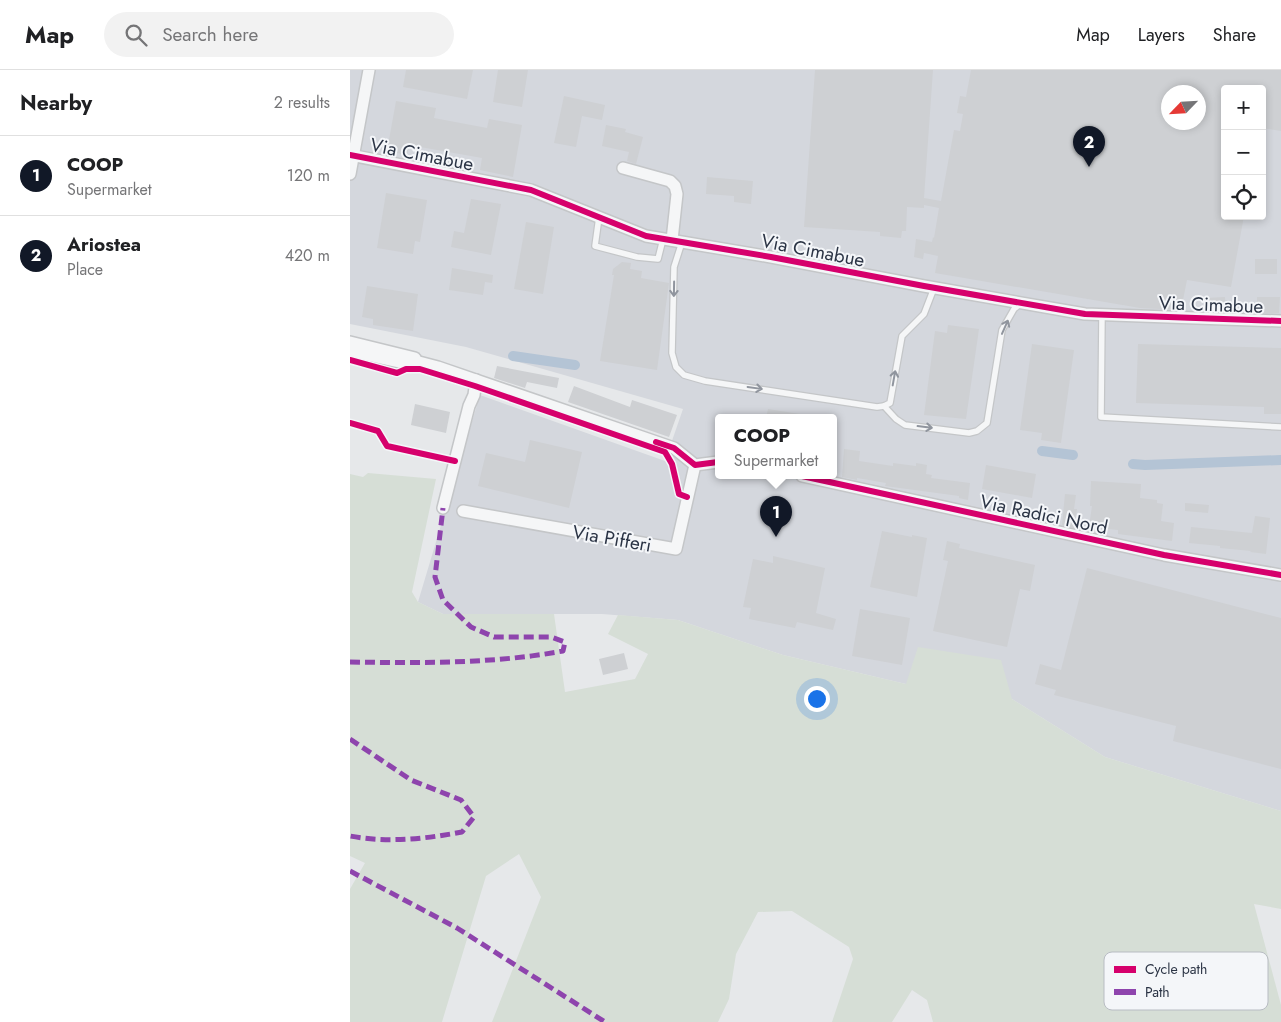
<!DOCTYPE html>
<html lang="en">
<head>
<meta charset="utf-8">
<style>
  :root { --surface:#fff; --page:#f2f2f2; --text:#202124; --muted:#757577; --line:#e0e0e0; --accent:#111827 }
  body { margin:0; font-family:Jost,sans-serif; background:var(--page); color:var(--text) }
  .controls { position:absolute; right:15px; top:15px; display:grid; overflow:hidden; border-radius:5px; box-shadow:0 2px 8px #0003 }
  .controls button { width:45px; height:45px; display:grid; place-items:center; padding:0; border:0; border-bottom:1px solid var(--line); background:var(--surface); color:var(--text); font:25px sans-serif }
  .compass { position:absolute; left:811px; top:15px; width:45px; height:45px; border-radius:50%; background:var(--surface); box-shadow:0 2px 8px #0003; rotate:245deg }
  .you { position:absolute; left:466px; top:628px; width:18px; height:18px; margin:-12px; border:4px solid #fff; border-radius:50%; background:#1a73e8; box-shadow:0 0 0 8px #1a73e833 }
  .badge { display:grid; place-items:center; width:32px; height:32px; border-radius:50%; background:var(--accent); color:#fff; font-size:16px; font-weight:700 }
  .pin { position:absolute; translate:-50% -41px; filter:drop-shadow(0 1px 2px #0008) }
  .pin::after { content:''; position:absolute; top:26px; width:18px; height:15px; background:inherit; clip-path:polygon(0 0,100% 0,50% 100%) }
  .popup { position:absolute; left:365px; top:344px; width:122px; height:65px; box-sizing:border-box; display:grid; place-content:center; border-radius:5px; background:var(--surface); filter:drop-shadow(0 1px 4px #0005); font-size:16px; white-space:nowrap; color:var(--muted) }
  .popup b { font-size:19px; color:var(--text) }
  .popup::after { content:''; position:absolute; left:50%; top:100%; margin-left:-10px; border:10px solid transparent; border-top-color:var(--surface) }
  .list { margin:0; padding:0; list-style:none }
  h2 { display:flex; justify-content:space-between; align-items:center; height:65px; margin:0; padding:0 20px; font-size:21px }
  h2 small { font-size:16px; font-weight:400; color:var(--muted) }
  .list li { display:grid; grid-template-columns:32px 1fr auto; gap:15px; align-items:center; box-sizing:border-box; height:80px; padding:0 20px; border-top:1px solid var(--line) }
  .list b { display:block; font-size:19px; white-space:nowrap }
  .list p { margin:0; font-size:16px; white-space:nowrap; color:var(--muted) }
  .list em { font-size:16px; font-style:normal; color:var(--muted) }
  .icon { flex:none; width:28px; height:28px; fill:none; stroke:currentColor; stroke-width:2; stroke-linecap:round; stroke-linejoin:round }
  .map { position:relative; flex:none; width:931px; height:952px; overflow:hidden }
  header { display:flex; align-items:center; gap:30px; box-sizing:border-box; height:70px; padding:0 25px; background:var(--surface); border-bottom:1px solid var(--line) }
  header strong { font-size:24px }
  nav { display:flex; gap:28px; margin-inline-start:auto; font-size:18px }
  .search { width:350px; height:45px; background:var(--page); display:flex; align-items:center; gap:12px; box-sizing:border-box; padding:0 18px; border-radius:28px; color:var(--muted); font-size:19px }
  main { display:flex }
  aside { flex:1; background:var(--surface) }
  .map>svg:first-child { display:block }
</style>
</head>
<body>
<header>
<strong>Map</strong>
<div class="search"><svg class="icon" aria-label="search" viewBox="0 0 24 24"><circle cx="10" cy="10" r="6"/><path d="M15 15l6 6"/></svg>Search here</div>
<nav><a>Map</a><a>Layers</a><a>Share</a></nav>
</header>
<main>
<aside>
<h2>Nearby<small>2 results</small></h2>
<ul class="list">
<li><span class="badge">1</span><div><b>COOP</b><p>Supermarket</p></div><em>120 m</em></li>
<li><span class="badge">2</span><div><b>Ariostea</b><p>Place</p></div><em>420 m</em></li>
</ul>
</aside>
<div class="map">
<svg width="931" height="952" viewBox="0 0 931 952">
  <rect width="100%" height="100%" fill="#e6e8ea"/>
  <!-- built -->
  <path fill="#d4d7dd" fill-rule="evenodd" d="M0,0H931V741L755,687L662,629L556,614L433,585L328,550L252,544H93L68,532L130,325L315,391L333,339L116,277L0,254ZM875,19H912V146H875ZM818,22H848V52H818ZM368,348H484V406H368Z"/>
  <!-- green -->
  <path fill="#d6ded6" d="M18,403L86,409L62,522L68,532L93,544H204L215,622L285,609L298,584L258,564L268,545L328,550L433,585L556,614L568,577L651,590L662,629L755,687L931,741V839L904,834L931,935V952H583L577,930L562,920L542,952H482L503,889L499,877L442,841L408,842L386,884L379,929L368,952H142L191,827L169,784L136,806L92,952H0V819L15,793L0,786V404L13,407Z"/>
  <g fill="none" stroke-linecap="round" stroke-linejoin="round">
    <!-- canal -->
    <g stroke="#b4c4d5" stroke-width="10">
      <path d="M163,286L225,295"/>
      <path d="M692,381L723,385"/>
      <path d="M783,394L795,395L931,390"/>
    </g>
  </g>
  <!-- building -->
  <g fill="#ced0d3" fill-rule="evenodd">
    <path d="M56,0H123L117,29L53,17Z"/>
    <path d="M148,0H178L172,37L143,32Z"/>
    <path d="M465,0H583L574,128L591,131L604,60L610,61L613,44L607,43L610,26L616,27L621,0H931V61L912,58V19H875V146H894L881,217L837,210L831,240L790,238L585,203L588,186L574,183L573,189L564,187L566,169L582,172L583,167L584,168L589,138L574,135V138L557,137L556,161H552L551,168L530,166V162L454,157ZM818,22H848V52H818Z"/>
    <path d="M214,26L255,35L252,50L232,46L226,77L204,73Z"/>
    <path d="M46,31L86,38L84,48L137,58L139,49L172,55L163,107L130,100L132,88L59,75L57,85L37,81Z"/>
    <path d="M256,55L276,59L275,62L293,67L286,94L277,91L279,82L252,76Z"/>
    <path d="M357,107L403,111L401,134L384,132V126L356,124Z"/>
    <path d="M36,123L77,130L70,172L65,171L63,184L27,178Z"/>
    <path d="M121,129L151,134L141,185L101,177L104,161L114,163Z"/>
    <path d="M176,152L204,157L193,224L164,219Z"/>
    <rect x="905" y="189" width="22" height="15"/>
    <path d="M272,192L281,193L280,199L292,201L291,208L319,213L307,300L250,291L264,205H262L263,199Z"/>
    <path d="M102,198L143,205L142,213L135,212L133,225L99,220Z"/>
    <path d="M17,216L68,224L63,261L23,255V249L12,247Z"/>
    <path d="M875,227L876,242L856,241L855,228Z"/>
    <path d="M907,227H930L929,243H907Z"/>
    <path d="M598,255L629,259L616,349L574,345L585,261L597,263Z"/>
    <path d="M682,274L724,280L711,373L691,370L692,363L670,360Z"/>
    <path d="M788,274L931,278V344H914V337L786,333Z"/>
    <path d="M147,296L209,308L207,318L177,312L175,318L144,308Z"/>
    <path d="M224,316L280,337L282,330L327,345L319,367L218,332Z"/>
    <path d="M65,334L100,342L96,363L61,355Z"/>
    <path d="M418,339L450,344V348H416Z"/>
    <path d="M180,370L232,382L219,438L128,416L136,383L175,392Z"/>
    <path d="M494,379L510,381L509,391L543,396V393L566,396V393L577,395L576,404L582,405L581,408L620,413L618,430L609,428V426L535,416L536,413L507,408V410L492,407Z"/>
    <path d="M636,395L686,404L682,428L632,419Z"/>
    <path d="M741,411L791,414L790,428L807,430V433L813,434L811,451L824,453L822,471L768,464V460L739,457L742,436H740Z"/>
    <path d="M715,424L726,425L724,439H727L724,458L712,455Z"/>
    <path d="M835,433L859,435L858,443L835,441Z"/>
    <path d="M905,446L920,448L916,484L900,482L901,481L870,478V476L839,473L841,457L902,463Z"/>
    <path d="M532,461L562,467V465L577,468L567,527L520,517Z"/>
    <path d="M597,471L610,474L609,478L685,495L680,521L670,519L657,577L583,561L598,491L593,490Z"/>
    <path d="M423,486L475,498L466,543L486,549L483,560L447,552L445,558L399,549L401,538L393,537L403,489L423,493Z"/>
    <path d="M737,498L931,548V699L823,671L826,656L704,625L706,620L685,614L690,594L711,600Z"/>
    <path d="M510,539L560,548L552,595L502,586Z"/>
    <path d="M274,583L278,599L253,605L249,589Z"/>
  </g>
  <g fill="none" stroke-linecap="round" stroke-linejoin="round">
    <defs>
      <g id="service">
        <path d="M249,147L245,176L287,187L308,189L313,169"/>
        <path d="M332,172L324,197L322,283L326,297L334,305L355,311L527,337L534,336L540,333L552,266L574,244L584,218"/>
        <path d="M752,244L751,347L931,357"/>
        <path d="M534,336L546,349L555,355L619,363L627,361L637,353L652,260L664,239L670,234"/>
      </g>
      <g id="minor">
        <path d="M0,85L181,120L296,166L421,187L574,216L735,244L931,251"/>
        <path d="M273,98L320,111L325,116L327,124L322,170"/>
        <path d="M0,104L19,0"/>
        <path d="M0,272L65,288"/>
        <path d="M0,281L49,292H69L88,297L324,378L345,395L368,392"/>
        <path d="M452,406L814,485L931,505"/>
        <path d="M93,438L119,336L124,325L126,310"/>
        <path d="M113,441L326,479L345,395"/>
      </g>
    </defs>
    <!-- service casing -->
    <use href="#service" stroke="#c4c6c8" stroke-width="8"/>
    <!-- minor casing -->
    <use href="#minor" stroke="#c4c6c8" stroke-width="14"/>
    <!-- service -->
    <use href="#service" stroke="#f5f6f7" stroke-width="5.5"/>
    <!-- minor -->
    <use href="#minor" stroke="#f5f6f7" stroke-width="11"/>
    <!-- quiet -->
    <g stroke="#8e44ad" stroke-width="5" stroke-dasharray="10 5" stroke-linecap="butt">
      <path d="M0,592C71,593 143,594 213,581L215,572L201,567H144L121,557L93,530L85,507L93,438"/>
      <path d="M0,669L61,710L111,730L124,747L112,762C74,769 38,773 0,766"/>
      <path d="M0,801L107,858L255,952"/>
    </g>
    <defs>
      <g id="cycleway">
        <path d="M0,85L181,120L296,166L421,187L574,216L735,244L931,251"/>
        <path d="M0,290L47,303L56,299H70L125,316L315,382L322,394L329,424L337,427"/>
        <path d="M0,353L28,361L37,376L105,391"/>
        <path d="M306,372L324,378L345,395L368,392"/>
        <path d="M452,406L814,485L931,505"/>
      </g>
    </defs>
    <!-- cycleway casing -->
    <use href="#cycleway" stroke="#f4f6f9" stroke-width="9"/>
    <!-- cycleway -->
    <use href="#cycleway" stroke="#d6006c" stroke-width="6"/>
  </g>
  <!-- one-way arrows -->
  <defs><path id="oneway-shaft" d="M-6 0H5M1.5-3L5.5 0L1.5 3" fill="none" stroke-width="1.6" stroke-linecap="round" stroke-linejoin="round" transform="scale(1.25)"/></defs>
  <g stroke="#90959e">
    <use href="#oneway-shaft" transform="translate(324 219) rotate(91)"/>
    <use href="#oneway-shaft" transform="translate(655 257) rotate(-66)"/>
    <use href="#oneway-shaft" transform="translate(544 308) rotate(-80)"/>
    <use href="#oneway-shaft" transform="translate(405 318) rotate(8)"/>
    <use href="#oneway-shaft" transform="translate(575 357) rotate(7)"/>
  </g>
  <g text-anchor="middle" stroke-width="4" stroke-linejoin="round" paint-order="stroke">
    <!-- street labels -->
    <g font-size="19" fill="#2b3445" stroke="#f4f6f9">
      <text transform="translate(72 84) rotate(11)" y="7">Via Cimabue</text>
      <text transform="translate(463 180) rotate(11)" y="7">Via Cimabue</text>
      <text transform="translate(861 234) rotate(2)" y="7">Via Cimabue</text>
      <text transform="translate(694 444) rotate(12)" y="7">Via Radici Nord</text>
      <text transform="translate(262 468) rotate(10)" y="7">Via Pifferi</text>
    </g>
  </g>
  <!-- legend -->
  <rect x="754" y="882" width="164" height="58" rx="8" fill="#f4f6f9" stroke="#b8bcc3" stroke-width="1"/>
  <rect x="764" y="896" width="22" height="7" fill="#d6006c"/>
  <rect x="764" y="919" width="22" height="6" fill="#8e44ad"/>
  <g font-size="14" fill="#2b3445">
    <text x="795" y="904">Cycle path</text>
    <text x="795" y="927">Path</text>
  </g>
</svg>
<div class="controls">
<button>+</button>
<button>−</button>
<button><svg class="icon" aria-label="locate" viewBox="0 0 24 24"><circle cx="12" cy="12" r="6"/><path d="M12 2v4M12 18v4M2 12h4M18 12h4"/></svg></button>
</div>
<svg class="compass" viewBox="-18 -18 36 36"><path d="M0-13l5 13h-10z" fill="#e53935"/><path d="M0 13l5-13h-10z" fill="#757577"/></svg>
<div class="you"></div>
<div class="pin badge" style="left:426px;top:467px">1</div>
<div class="popup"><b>COOP</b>Supermarket</div>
<div class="pin badge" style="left:739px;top:97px">2</div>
</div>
</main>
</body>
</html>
